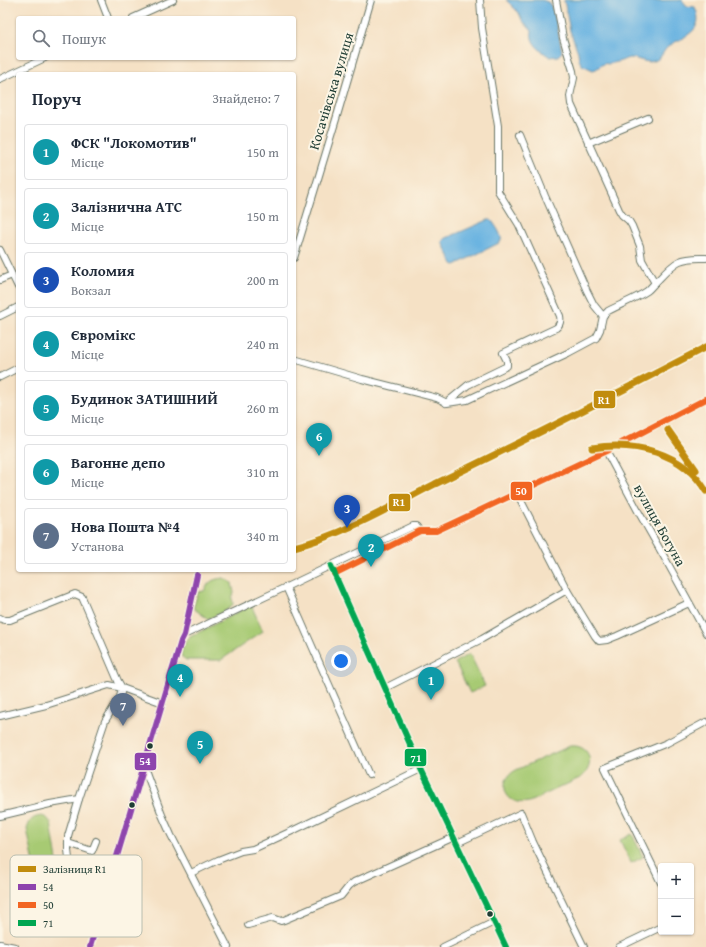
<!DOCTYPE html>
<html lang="uk">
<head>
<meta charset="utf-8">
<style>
  :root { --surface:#fff; --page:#f6f6f7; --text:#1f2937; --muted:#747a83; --line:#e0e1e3; --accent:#b5179e }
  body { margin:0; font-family:"Gentium Book Plus",serif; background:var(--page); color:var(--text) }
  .controls { position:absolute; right:12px; bottom:12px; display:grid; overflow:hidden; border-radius:4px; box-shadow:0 1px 3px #0004 }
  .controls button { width:36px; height:36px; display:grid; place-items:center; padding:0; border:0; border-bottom:1px solid var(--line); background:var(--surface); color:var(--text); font:20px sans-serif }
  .you { position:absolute; left:341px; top:661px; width:14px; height:14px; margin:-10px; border:3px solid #fff; border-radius:50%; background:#1a73e8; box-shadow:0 0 0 6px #1a73e833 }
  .badge { display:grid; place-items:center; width:26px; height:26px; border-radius:50%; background:var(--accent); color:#fff; font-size:13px; font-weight:700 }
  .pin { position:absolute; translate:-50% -33px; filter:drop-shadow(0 1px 2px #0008) }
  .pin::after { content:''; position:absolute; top:21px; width:14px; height:12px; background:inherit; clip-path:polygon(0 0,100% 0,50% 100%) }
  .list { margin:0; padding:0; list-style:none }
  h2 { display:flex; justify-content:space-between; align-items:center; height:52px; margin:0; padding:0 16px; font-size:17px }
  h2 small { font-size:13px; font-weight:400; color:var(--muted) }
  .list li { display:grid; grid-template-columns:26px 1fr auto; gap:12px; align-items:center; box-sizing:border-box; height:56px; margin:0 8px 8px; padding:0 8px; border:1px solid var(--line); border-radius:4px }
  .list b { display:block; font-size:15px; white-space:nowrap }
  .list p { margin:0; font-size:13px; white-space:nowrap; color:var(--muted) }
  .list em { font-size:13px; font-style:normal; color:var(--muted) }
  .icon { flex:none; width:22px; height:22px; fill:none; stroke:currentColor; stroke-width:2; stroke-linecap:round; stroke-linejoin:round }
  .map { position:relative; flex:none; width:706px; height:947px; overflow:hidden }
  .search { position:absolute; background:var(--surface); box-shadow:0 1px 3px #0004; left:16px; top:16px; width:280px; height:44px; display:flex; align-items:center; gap:10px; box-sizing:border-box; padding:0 14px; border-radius:4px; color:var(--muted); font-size:15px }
  .panel { position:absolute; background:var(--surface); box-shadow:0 1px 3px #0004; left:16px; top:72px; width:280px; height:500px; border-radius:4px }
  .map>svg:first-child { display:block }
</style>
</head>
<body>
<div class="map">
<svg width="706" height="947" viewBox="0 0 706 947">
  <rect width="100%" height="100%" fill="#fcf5e5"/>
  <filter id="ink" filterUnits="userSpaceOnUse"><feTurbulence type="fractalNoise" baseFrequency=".025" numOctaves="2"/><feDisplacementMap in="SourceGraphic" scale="8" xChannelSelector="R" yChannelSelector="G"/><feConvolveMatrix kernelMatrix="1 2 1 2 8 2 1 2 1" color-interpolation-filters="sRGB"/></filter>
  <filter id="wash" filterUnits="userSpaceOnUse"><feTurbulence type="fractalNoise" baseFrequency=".012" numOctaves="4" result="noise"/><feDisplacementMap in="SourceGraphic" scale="16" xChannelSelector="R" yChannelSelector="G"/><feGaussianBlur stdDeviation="0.9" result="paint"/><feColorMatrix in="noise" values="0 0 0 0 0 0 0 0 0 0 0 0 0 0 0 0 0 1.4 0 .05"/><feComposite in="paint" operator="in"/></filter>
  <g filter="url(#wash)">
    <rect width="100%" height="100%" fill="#f5e1c5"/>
    <!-- green -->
    <g fill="#a7ca73" stroke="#638454">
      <path d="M224,578L232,583L234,593L232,598L233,604L231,607L225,611L208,619L193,608L198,592L204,591C209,581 213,579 224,578Z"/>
      <path d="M251,605L263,631L221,660H186L181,656L182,647L190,637Z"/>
      <path d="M470,654L485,686L470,693L455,662Z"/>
      <path d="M570,746C590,744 596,764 582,777L529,802C504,807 496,781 516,770Z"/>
      <path d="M42,816L47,818L51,823L59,873L57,881L50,884L43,885L37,878L27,829C30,820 32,817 42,816Z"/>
      <path d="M632,834L643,857L631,863L620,840Z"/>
    </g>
    <!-- water -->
    <g fill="#69b3e1" stroke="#44788a">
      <path d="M506,0H542L548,2L551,6L556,21L562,52L558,56L550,57C541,51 529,43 532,31L522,20L519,13Z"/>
      <path d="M564,0H640L645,1L682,0L687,6L695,7C706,32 683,36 669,46C663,50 662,59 654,61C646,64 638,58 630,58C627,58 624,60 621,61C617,62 613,63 609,64C607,64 605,63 603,64C599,66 598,69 593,70L582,65L579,60L578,52L570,31Z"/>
      <path d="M488,220H491C494,223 503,236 501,241C500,242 499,242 499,243L455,265L453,264L442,242L444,239Z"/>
    </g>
  </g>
  <g filter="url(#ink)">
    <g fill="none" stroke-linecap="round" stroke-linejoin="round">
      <defs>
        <g id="minor">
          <path d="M101,0L108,18"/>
          <path d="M556,0L563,38L573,71L574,78L570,96L571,104L619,210L622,215L629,221L632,226L640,246L642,260L655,283"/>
          <path d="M133,18L173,0"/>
          <path d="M0,79L45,58"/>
          <path d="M520,135L545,196L587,291L594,305L603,316"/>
          <path d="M588,143L648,118"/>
          <path d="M0,250L18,287"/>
          <path d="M294,258L337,116L371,0"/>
          <path d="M0,280L12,275"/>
          <path d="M0,316L18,307"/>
          <path d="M294,359L362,379L437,398L447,403L467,400L568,353L596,338L600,330L603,316L608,311C621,304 635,299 647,291C651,288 654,283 658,280C676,261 679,257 706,258"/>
          <path d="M0,377L18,368"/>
          <path d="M446,403L468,385L507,366V361L503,353L556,328C560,325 561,321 560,316L519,225L498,191V126L482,28L480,0"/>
          <path d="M606,451L638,511L667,562L706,633"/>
          <path d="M517,493L567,590L595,636L599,641L607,640L617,636L689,603"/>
          <path d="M331,566L421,769L506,947"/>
          <path d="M334,574L420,531H436L517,493L606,451L706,399"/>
          <path d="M286,587L369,775"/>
          <path d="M0,618L4,620H10L75,594L82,597L118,681L122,688L120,697L105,721L79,799L50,804L0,816"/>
          <path d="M184,635L286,587L413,526H416L420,531"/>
          <path d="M385,688L482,639L567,590"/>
          <path d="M0,716L46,705L109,685L122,688L163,703"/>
          <path d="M144,767L162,815L171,835L228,947"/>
          <path d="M68,843L92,851L96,841"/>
          <path d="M457,843L521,813L533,842L584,947"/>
          <path d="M191,873L218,860L241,851L253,849L292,831L421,769"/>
          <path d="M661,883L605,768L667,743L706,722"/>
          <path d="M78,891C71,875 67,854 68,836L79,799"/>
          <path d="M248,925L273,918L281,921L284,920L341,896L349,886L354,882L454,837"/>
          <path d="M0,944L15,947"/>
          <path d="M90,947L181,641L184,635L197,575"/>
          <path d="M443,947L494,922"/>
          <path d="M619,947L661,927"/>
        </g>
      </defs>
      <!-- minor casing -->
      <use href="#minor" stroke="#6a7667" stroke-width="8"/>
      <!-- minor -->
      <use href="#minor" stroke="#fff" stroke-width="6"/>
      <defs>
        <path id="bus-1" d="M90,947L181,641L184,635L197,575"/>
        <path id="bus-2" d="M334,574L420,531H436L517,493L606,451L706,399"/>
        <path id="bus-3" d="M331,566L421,769L506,947"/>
      </defs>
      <!-- bus-1 casing -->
      <use href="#bus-1" stroke="#fcf5e5" stroke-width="9"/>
      <!-- bus-2 casing -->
      <use href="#bus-2" stroke="#fcf5e5" stroke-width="9"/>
      <!-- bus-3 casing -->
      <use href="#bus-3" stroke="#fcf5e5" stroke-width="9"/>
      <!-- bus-1 -->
      <use href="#bus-1" stroke="#8e44ad" stroke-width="6"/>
      <!-- bus-2 -->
      <use href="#bus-2" stroke="#f26522" stroke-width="6"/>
      <!-- bus-3 -->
      <use href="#bus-3" stroke="#00a651" stroke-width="6"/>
      <defs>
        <g id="rail-1">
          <path d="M668,430L696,470"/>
          <path d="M592,448C634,441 683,452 706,491"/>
          <path d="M294,547C343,535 390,507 435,484C526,440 616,394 706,347"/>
        </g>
      </defs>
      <!-- rail-1 casing -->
      <use href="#rail-1" stroke="#fcf5e5" stroke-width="10"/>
      <!-- rail-1 -->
      <use href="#rail-1" stroke="#c18c0d" stroke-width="7"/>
    </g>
  </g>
  <!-- markers -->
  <g fill="#1f3d34" stroke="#fcf5e5" stroke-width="1.5">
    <circle cx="150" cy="746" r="3.5"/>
    <circle cx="132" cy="805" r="3.5"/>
    <circle cx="490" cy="914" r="3.5"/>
  </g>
  <g text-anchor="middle" stroke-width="4" stroke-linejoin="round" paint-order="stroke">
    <!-- street labels -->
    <g font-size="14" fill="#1f3d34" stroke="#fcf5e5">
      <text transform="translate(331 91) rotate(-73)" y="5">Косачівська вулиця</text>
      <text transform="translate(660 525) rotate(61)" y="5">вулиця Богуна</text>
    </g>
  </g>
  <!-- legend -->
  <rect x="10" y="855" width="132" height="82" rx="6" fill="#fcf5e5" stroke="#babeb0" stroke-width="1"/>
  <rect x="18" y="866" width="18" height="6" fill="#c18c0d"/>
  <rect x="18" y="884" width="18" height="6" fill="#8e44ad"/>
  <rect x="18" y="902" width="18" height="6" fill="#f26522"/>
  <rect x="18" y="920" width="18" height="6" fill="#00a651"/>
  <g font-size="11" fill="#1f3d34">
    <text x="43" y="873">Залізниця R1</text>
    <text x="43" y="891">54</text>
    <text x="43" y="909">50</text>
    <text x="43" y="927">71</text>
  </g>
  <g stroke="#fcf5e5" stroke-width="1.5">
    <rect x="593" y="390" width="23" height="19" rx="4" fill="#c18c0d"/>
    <rect x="510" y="481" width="23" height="20" rx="4" fill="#f26522"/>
    <rect x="388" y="493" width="23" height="19" rx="4" fill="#c18c0d"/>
    <rect x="404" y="748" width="23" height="19" rx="4" fill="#00a651"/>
    <rect x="134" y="752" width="23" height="19" rx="4" fill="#8e44ad"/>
  </g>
  <g font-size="11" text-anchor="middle" font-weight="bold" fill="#fff">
    <text x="604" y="404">R1</text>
    <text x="521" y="495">50</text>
    <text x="399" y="506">R1</text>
    <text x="416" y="762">71</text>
    <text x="145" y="765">54</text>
  </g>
</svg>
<div class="controls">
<button>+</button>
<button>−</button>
</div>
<div class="you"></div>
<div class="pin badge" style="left:431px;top:700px;background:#0f9aa8">1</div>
<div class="pin badge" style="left:371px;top:567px;background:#0f9aa8">2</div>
<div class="pin badge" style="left:347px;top:528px;background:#1a4fb4">3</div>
<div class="pin badge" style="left:180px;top:697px;background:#0f9aa8">4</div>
<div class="pin badge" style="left:200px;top:764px;background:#0f9aa8">5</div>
<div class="pin badge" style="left:319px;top:456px;background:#0f9aa8">6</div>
<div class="pin badge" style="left:123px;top:726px;background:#5c6f8a">7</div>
<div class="search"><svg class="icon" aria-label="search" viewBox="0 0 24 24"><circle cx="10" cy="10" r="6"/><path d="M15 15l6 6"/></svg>Пошук</div>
<section class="panel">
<h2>Поруч<small>Знайдено: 7</small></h2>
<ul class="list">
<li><span class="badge" style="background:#0f9aa8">1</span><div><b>ФСК &quot;Локомотив&quot;</b><p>Місце</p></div><em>150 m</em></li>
<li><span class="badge" style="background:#0f9aa8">2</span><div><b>Залізнична АТС</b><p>Місце</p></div><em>150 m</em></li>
<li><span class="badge" style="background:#1a4fb4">3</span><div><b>Коломия</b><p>Вокзал</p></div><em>200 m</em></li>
<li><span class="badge" style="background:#0f9aa8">4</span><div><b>Євромікс</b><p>Місце</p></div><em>240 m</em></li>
<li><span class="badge" style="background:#0f9aa8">5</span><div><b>Будинок ЗАТИШНИЙ</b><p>Місце</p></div><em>260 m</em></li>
<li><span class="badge" style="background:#0f9aa8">6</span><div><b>Вагонне депо</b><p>Місце</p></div><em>310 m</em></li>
<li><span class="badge" style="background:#5c6f8a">7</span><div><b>Нова Пошта №4</b><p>Установа</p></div><em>340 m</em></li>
</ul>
</section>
</div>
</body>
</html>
